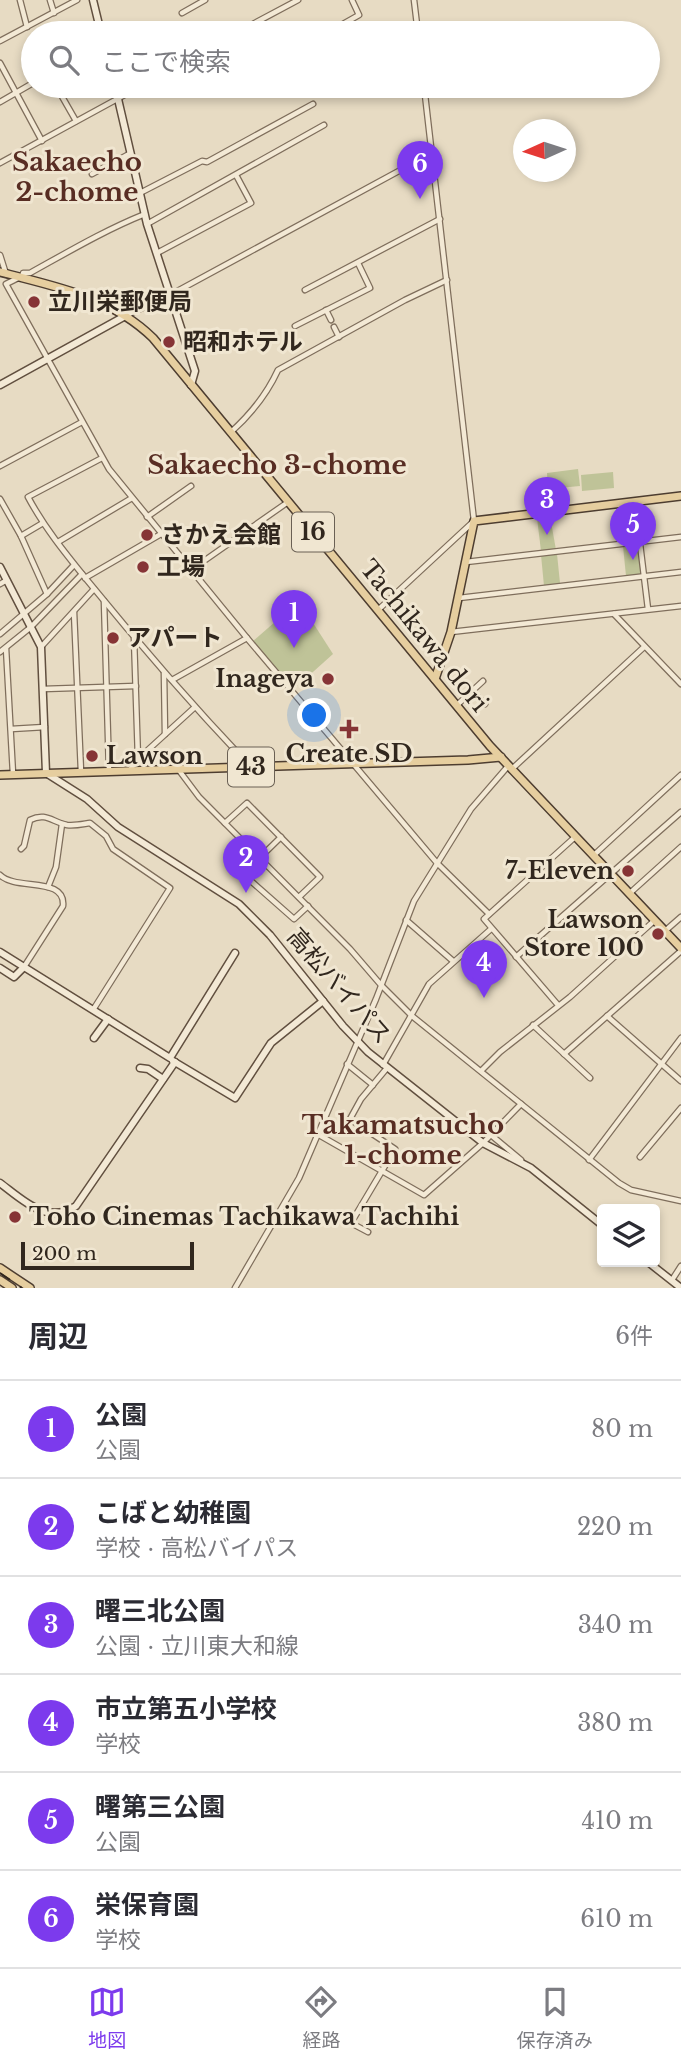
<!DOCTYPE html>
<html lang="ja">
<head>
<meta charset="utf-8">
<style>
  :root { --surface:#fff; --page:#f2f2f3; --text:#2b2b33; --muted:#7c7c81; --line:#e1e1e2; --accent:#7c3aed }
  body { margin:0; font-family:"Libre Baskerville","Noto Sans JP",serif; background:var(--page); color:var(--text) }
  .controls { position:absolute; right:21px; bottom:21px; display:grid; overflow:hidden; border-radius:7px; box-shadow:0 4px 10px #0003 }
  .controls button { width:63px; height:63px; display:grid; place-items:center; padding:0; border:0; border-bottom:2px solid var(--line); background:var(--surface); color:var(--text); font:35px sans-serif }
  .compass { position:absolute; left:513px; top:119px; width:63px; height:63px; border-radius:50%; background:var(--surface); box-shadow:0 4px 10px #0003; rotate:267deg }
  .scale { position:absolute; left:21px; bottom:18px; width:173px; box-sizing:border-box; padding-left:7px; border:4px solid #31271e; border-top:0; font-size:19px; line-height:24px; white-space:nowrap; color:#31271e; -webkit-text-stroke:5px #f0e6d1; paint-order:stroke }
  .you { position:absolute; left:315px; top:716px; width:24px; height:24px; margin:-18px; border:5px solid #fff; border-radius:50%; background:#1a73e8; box-shadow:0 0 0 10px #1a73e833 }
  .badge { display:grid; place-items:center; width:46px; height:46px; border-radius:50%; background:var(--accent); color:#fff; font-size:23px; font-weight:700 }
  .pin { position:absolute; translate:-50% -58px; filter:drop-shadow(0 2px 4px #0008) }
  .pin::after { content:''; position:absolute; top:37px; width:24px; height:21px; background:inherit; clip-path:polygon(0 0,100% 0,50% 100%) }
  .list { margin:0; padding:0; list-style:none }
  h2 { display:flex; justify-content:space-between; align-items:center; height:91px; margin:0; padding:0 28px; font-size:30px }
  h2 small { font-size:23px; font-weight:400; color:var(--muted) }
  .list li { display:grid; grid-template-columns:46px 1fr auto; gap:21px; align-items:center; box-sizing:border-box; height:98px; padding:0 28px; border-top:2px solid var(--line) }
  .list b { display:block; font-size:26px; white-space:nowrap }
  .list p { margin:0; font-size:23px; white-space:nowrap; color:var(--muted) }
  .list em { font-size:23px; font-style:normal; color:var(--muted) }
  .icon { flex:none; width:38px; height:38px; fill:none; stroke:currentColor; stroke-width:2; stroke-linecap:round; stroke-linejoin:round }
  .map { position:relative; flex:none; width:681px; height:1288px; overflow:hidden }
  .search { position:absolute; background:var(--surface); box-shadow:0 4px 10px #0003; left:21px; right:21px; top:21px; height:77px; display:flex; align-items:center; gap:18px; box-sizing:border-box; padding:0 24px; border-radius:38px; color:var(--muted); font-size:26px }
  .sheet { height:679px; background:var(--surface) }
  nav { display:flex; justify-content:space-around; align-items:center; box-sizing:border-box; height:98px; border-top:2px solid var(--line); background:var(--surface); font-size:19px; color:var(--muted) }
  nav a { display:grid; justify-items:center; gap:4px }
  nav .on { color:var(--accent) }
  .map>svg:first-child { display:block }
</style>
</head>
<body>
<div class="map">
<svg width="681" height="1288" viewBox="0 0 681 1288">
  <rect width="100%" height="100%" fill="#e7dbc3"/>
  <!-- green -->
  <g fill="#bfc398">
    <path d="M578,469L580,486L548,489L547,473Z"/>
    <path d="M613,472L614,488L582,491L581,475Z"/>
    <path d="M550,516L556,550L541,551L537,518Z"/>
    <path d="M639,544L643,575L626,576L623,546Z"/>
    <path d="M557,554L560,583L544,586L541,555Z"/>
    <path d="M299,601L333,654L294,689L253,641Z"/>
  </g>
  <g fill="none" stroke-linecap="round" stroke-linejoin="round">
    <defs>
      <g id="street">
        <path d="M20,0L27,27"/>
        <path d="M50,0L54,13"/>
        <path d="M414,0L418,33"/>
        <path d="M182,13L205,0"/>
        <path d="M236,33L298,0"/>
        <path d="M327,33L359,15L352,0"/>
        <path d="M0,41L77,0"/>
        <path d="M0,63L42,141"/>
        <path d="M56,86L76,121"/>
        <path d="M0,102L33,83"/>
        <path d="M0,163L141,86"/>
        <path d="M92,174L131,153"/>
        <path d="M140,193L202,161L207,162L313,104"/>
        <path d="M147,224L324,125"/>
        <path d="M157,253L251,203L236,175"/>
        <path d="M0,255L6,274"/>
        <path d="M22,277L23,273H30C68,252 105,230 145,214"/>
        <path d="M18,278L6,284L109,469L247,638L437,863L489,914"/>
        <path d="M305,290L440,219"/>
        <path d="M326,310L331,320"/>
        <path d="M127,315L170,295L432,153"/>
        <path d="M295,326L370,288L358,263"/>
        <path d="M334,327L339,337"/>
        <path d="M231,432C251,414 267,394 278,370L405,300L447,280"/>
        <path d="M102,458L28,497C44,527 65,553 87,580C139,644 193,706 250,766"/>
        <path d="M0,466L82,422"/>
        <path d="M0,499L21,536L47,594"/>
        <path d="M635,503L648,609"/>
        <path d="M147,517L191,486"/>
        <path d="M21,536L43,523"/>
        <path d="M58,542L132,498"/>
        <path d="M466,562L681,537"/>
        <path d="M191,570L288,502"/>
        <path d="M85,578L161,534"/>
        <path d="M0,584L7,580"/>
        <path d="M459,598L681,572"/>
        <path d="M104,601L109,771"/>
        <path d="M378,610L474,521L424,86"/>
        <path d="M74,612L81,772"/>
        <path d="M614,614L681,684"/>
        <path d="M451,632L681,606"/>
        <path d="M0,634L47,594L74,565"/>
        <path d="M134,638L138,759"/>
        <path d="M41,647L94,589"/>
        <path d="M6,648L13,774"/>
        <path d="M0,652L31,627L82,574"/>
        <path d="M164,673L165,734"/>
        <path d="M172,680L247,638"/>
        <path d="M43,689L136,686"/>
        <path d="M472,691L485,704"/>
        <path d="M457,705L483,681"/>
        <path d="M11,729L45,727"/>
        <path d="M513,768L644,647"/>
        <path d="M178,769L199,797L350,949L381,985L412,1016L619,1183L631,1190L681,1201"/>
        <path d="M130,770L138,759L195,707"/>
        <path d="M225,823L247,803L320,877L299,897"/>
        <path d="M281,837L243,874L294,919L308,906"/>
        <path d="M21,849L24,846L30,820C46,812 52,822 67,825C75,826 83,824 90,823L106,836L113,849L170,888L93,1010"/>
        <path d="M594,855L681,775"/>
        <path d="M0,875C16,891 66,876 63,906L24,967"/>
        <path d="M48,887L56,867L62,824"/>
        <path d="M630,893L681,847"/>
        <path d="M406,920L453,961"/>
        <path d="M665,931L681,917"/>
        <path d="M516,957L681,812"/>
        <path d="M558,1005L484,919L575,837"/>
        <path d="M607,1016L681,1081"/>
        <path d="M533,1025L590,1078"/>
        <path d="M564,1054L681,951"/>
        <path d="M347,1064L373,1085"/>
        <path d="M383,1065L429,984L491,929"/>
        <path d="M481,1071L500,1052L570,997L655,920"/>
        <path d="M319,1135L424,1195L483,1143L521,1104"/>
        <path d="M491,1135L521,1160"/>
        <path d="M640,1157L681,1108"/>
        <path d="M589,1160L681,1038"/>
        <path d="M368,1232L351,1223L395,1149L350,1119L361,1099L387,1068"/>
        <path d="M672,1280L681,1266"/>
        <path d="M235,1288L299,1178L376,999L414,901L471,809L509,765"/>
      </g>
      <g id="secondary">
        <path d="M93,0L101,33"/>
        <path d="M115,86L147,224L195,371L191,385"/>
        <path d="M0,385L127,315"/>
        <path d="M0,567L41,647L46,773L87,799L118,827L239,904L270,935L343,1026L368,1052L483,1143L531,1168L602,1225"/>
        <path d="M0,952L170,1058L235,953"/>
        <path d="M0,968L14,977L24,967"/>
        <path d="M94,1038L108,1019"/>
        <path d="M173,1061L235,1098L271,1043L323,1001"/>
        <path d="M140,1068L148,1069L163,1079"/>
        <path d="M0,1183C24,1201 47,1225 76,1206L175,1062"/>
        <path d="M648,1262L681,1288"/>
      </g>
      <g id="primary">
        <path d="M0,272C56,287 110,296 153,338L490,746L681,948"/>
        <path d="M435,679L451,632L474,521L681,496"/>
        <path d="M0,775L468,760L501,757"/>
        <path d="M0,1268L30,1288"/>
        <path d="M0,1280L12,1288"/>
      </g>
    </defs>
    <!-- street casing -->
    <use href="#street" stroke="#7f6e5c" stroke-width="7"/>
    <!-- secondary casing -->
    <use href="#secondary" stroke="#614f3f" stroke-width="9"/>
    <!-- primary casing -->
    <use href="#primary" stroke="#4d3d30" stroke-width="10"/>
    <!-- street -->
    <use href="#street" stroke="#f3e9d5" stroke-width="4.5"/>
    <!-- secondary -->
    <use href="#secondary" stroke="#f3e9d5" stroke-width="6"/>
    <!-- primary -->
    <use href="#primary" stroke="#e6ce9f" stroke-width="7"/>
    <!-- rail -->
    <path stroke="#31271e" stroke-width="2" stroke-dasharray="12 12" stroke-linecap="butt" d="M0,1273L22,1288"/>
  </g>
  <!-- markers -->
  <g fill="#863436" stroke="#f0e6d1" stroke-width="2.5">
    <circle cx="34" cy="302" r="7"/>
    <circle cx="169" cy="342" r="7"/>
    <circle cx="147" cy="535" r="7"/>
    <circle cx="143" cy="567" r="7"/>
    <circle cx="113" cy="638" r="7"/>
    <circle cx="328" cy="679" r="7"/>
    <path d="M345.5 718.5h7v7h7v7h-7v7h-7v-7h-7v-7h7z"/>
    <circle cx="92" cy="756" r="7"/>
    <circle cx="628" cy="871" r="7"/>
    <circle cx="658" cy="934" r="7"/>
    <circle cx="15" cy="1217" r="7"/>
  </g>
  <g text-anchor="middle" stroke-width="6" stroke-linejoin="round" paint-order="stroke">
    <!-- shield labels -->
    <g fill="#f0e6d1" stroke="#6a6054" stroke-width="2">
      <rect x="292" y="512.5" width="42" height="39" rx="5"/>
      <rect x="228" y="747.5" width="46" height="39" rx="5"/>
    </g>
    <g font-size="23" font-weight="bold" fill="#31271e">
      <text x="313" y="540">16</text>
      <text x="251" y="775">43</text>
    </g>
    <!-- poi labels -->
    <g font-size="24" font-weight="bold" fill="#31271e" stroke="#f0e6d1" text-anchor="start">
      <text x="48" y="310">立川栄郵便局</text>
      <text x="183" y="350">昭和ホテル</text>
      <text x="161" y="543">さかえ会館</text>
      <text x="157" y="575">工場</text>
      <text x="127" y="646">アパート</text>
      <text x="314" y="687" text-anchor="end">Inageya</text>
      <text x="349" y="762" text-anchor="middle">Create SD</text>
      <text x="106" y="764">Lawson</text>
      <text x="614" y="879" text-anchor="end">7-Eleven</text>
      <text x="644" y="928" text-anchor="end">Lawson<tspan x="644" dy="28">Store 100</tspan></text>
      <text x="29" y="1225">Toho Cinemas Tachikawa Tachihi</text>
    </g>
    <!-- street labels -->
    <g font-size="24" fill="#31271e" stroke="#f0e6d1">
      <text transform="translate(424 636) rotate(51)" y="8">Tachikawa dori</text>
      <text transform="translate(339 986) rotate(49)" y="8">高松バイパス</text>
    </g>
    <!-- neighbourhood labels -->
    <g font-size="26" font-weight="bold" fill="#582d23" stroke="#f0e6d1">
      <text x="77" y="171">Sakaecho<tspan x="77" dy="30">2-chome</tspan></text>
      <text x="277" y="474">Sakaecho 3-chome</text>
      <text x="403" y="1134">Takamatsucho<tspan x="403" dy="30">1-chome</tspan></text>
    </g>
  </g>
</svg>
<div class="controls">
<button><svg class="icon" aria-label="layers" viewBox="0 0 24 24"><path d="M12 4l9 5-9 5-9-5zM3 14l9 5 9-5"/></svg></button>
</div>
<svg class="compass" viewBox="-18 -18 36 36"><path d="M0-13l5 13h-10z" fill="#e53935"/><path d="M0 13l5-13h-10z" fill="#7c7c81"/></svg>
<div class="scale">200 m</div>
<div class="you"></div>
<div class="pin badge" style="left:294px;top:648px">1</div>
<div class="pin badge" style="left:246px;top:893px">2</div>
<div class="pin badge" style="left:547px;top:535px">3</div>
<div class="pin badge" style="left:484px;top:998px">4</div>
<div class="pin badge" style="left:633px;top:560px">5</div>
<div class="pin badge" style="left:420px;top:199px">6</div>
<div class="search"><svg class="icon" aria-label="search" viewBox="0 0 24 24"><circle cx="10" cy="10" r="6"/><path d="M15 15l6 6"/></svg>ここで検索</div>
</div>
<section class="sheet">
<h2>周辺<small>6件</small></h2>
<ul class="list">
<li><span class="badge">1</span><div><b>公園</b><p>公園</p></div><em>80 m</em></li>
<li><span class="badge">2</span><div><b>こばと幼稚園</b><p>学校 · 高松バイパス</p></div><em>220 m</em></li>
<li><span class="badge">3</span><div><b>曙三北公園</b><p>公園 · 立川東大和線</p></div><em>340 m</em></li>
<li><span class="badge">4</span><div><b>市立第五小学校</b><p>学校</p></div><em>380 m</em></li>
<li><span class="badge">5</span><div><b>曙第三公園</b><p>公園</p></div><em>410 m</em></li>
<li><span class="badge">6</span><div><b>栄保育園</b><p>学校</p></div><em>610 m</em></li>
</ul>
</section>
<nav>
<a class="on"><svg class="icon" aria-label="map" viewBox="0 0 24 24"><path d="M3 6l6-2 6 2 6-2v14l-6 2-6-2-6 2zM9 4v14M15 6v14"/></svg>地図</a>
<a><svg class="icon" aria-label="directions" viewBox="0 0 24 24"><path d="M12 3l9 9-9 9-9-9zM9 14v-3h6M13 9l2 2-2 2"/></svg>経路</a>
<a><svg class="icon" aria-label="saved" viewBox="0 0 24 24"><path d="M7 4h10v16l-5-4-5 4z"/></svg>保存済み</a>
</nav>
</body>
</html>
